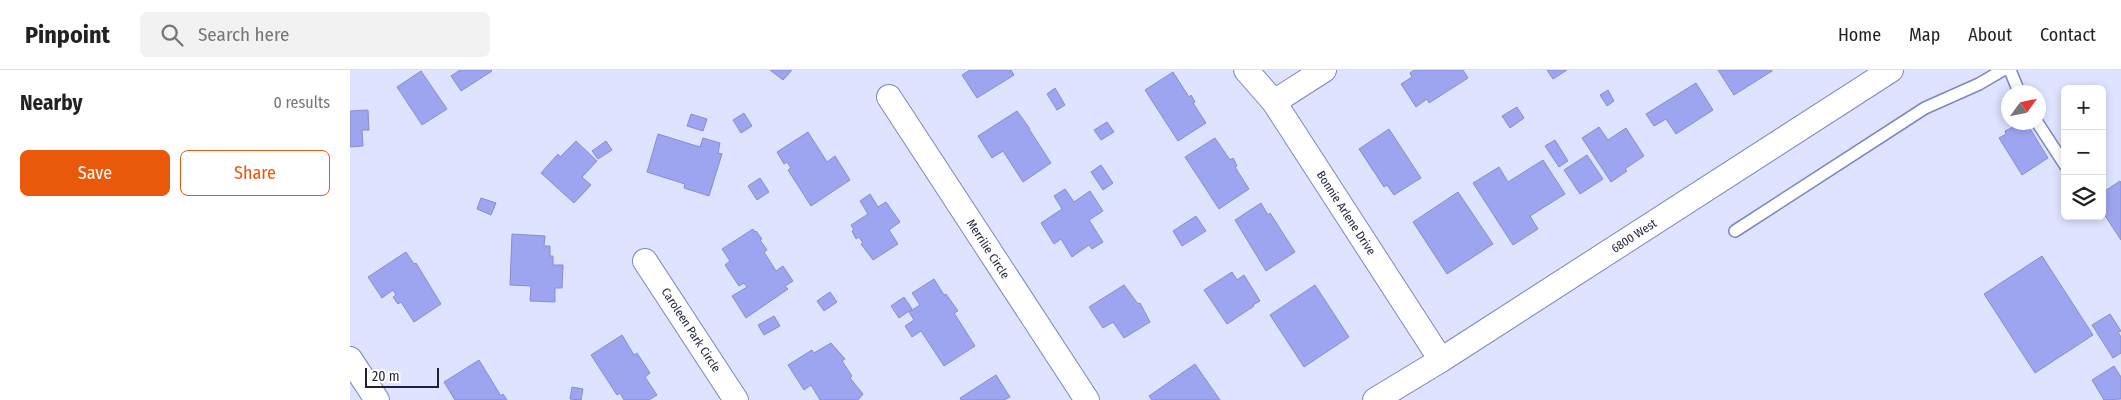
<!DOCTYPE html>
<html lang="en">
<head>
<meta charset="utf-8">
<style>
  :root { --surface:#fff; --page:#f2f2f2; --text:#222; --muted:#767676; --line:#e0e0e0; --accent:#ea580c }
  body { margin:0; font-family:"Fira Sans Condensed",sans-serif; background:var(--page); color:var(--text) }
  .controls { position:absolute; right:15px; top:15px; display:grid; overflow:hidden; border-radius:8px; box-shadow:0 2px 8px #0003 }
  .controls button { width:45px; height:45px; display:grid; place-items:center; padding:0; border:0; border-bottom:1px solid var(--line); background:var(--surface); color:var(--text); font:25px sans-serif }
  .compass { position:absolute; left:1651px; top:15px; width:45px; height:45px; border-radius:50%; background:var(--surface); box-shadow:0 2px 8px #0003; rotate:57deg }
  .scale { position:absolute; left:15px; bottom:12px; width:74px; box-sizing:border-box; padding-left:5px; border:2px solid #1e203a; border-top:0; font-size:14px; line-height:18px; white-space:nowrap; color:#1e203a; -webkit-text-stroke:4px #fff; paint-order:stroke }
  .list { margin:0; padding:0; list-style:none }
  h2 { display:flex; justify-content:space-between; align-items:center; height:65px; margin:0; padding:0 20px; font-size:21px }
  h2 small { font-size:16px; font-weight:400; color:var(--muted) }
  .actions { display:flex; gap:10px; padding:15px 20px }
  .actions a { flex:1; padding:11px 0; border:1px solid var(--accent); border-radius:8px; text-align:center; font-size:18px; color:var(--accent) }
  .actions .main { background:var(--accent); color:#fff }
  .icon { flex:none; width:28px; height:28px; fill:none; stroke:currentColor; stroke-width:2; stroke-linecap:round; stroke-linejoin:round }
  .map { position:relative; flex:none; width:1771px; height:330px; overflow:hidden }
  header { display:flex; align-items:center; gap:30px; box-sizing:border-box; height:70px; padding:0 25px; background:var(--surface); border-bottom:1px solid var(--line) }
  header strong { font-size:24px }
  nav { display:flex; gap:28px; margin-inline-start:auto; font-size:18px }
  .search { width:350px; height:45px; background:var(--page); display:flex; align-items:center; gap:12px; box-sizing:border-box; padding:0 18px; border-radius:8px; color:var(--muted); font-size:19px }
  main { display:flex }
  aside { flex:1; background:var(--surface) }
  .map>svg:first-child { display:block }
</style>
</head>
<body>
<header>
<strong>Pinpoint</strong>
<div class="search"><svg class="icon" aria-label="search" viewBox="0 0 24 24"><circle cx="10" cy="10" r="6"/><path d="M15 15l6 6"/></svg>Search here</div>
<nav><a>Home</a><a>Map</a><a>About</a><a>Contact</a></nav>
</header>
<main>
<aside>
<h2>Nearby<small>0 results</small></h2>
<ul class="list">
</ul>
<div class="actions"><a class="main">Save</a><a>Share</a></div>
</aside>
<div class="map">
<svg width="1771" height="330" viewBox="0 0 1771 330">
  <rect width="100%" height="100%" fill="#dee3ff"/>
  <!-- building -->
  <g fill="#9da5f1" stroke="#878ecf">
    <path d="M110,0H141L142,1L111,21L101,6Z"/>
    <path d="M420,0H442L433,10Z"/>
    <path d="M620,0H661L664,5L627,28L612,5Z"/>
    <path d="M1064,0H1113L1118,8L1079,33L1077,29L1066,37L1051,14L1062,7L1060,3Z"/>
    <path d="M1197,0H1217L1203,9Z"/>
    <path d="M1368,0H1422V1L1384,25Z"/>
    <path d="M71,1L97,39L72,55L47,17Z"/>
    <path d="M823,2L839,27L841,25L845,32L843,33L856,53L828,71L795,20Z"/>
    <path d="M1346,13L1363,40L1326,64L1316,49L1304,56L1296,44Z"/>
    <path d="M705,18L715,35L707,40L697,24Z"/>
    <path d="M1258,20L1264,31L1257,36L1250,25Z"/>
    <path d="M1167,37L1174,48L1160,58L1152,46Z"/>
    <path d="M18,40L19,60H12L13,76L0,77V41Z"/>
    <path d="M667,41L680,59H679L701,93L673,112L653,81L642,88L628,66Z"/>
    <path d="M394,43L402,56L391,63L383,50Z"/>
    <path d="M341,44L357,49L353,61L337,56Z"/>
    <path d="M757,52L764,62L751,70L744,60Z"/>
    <path d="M1673,52H1676L1698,88L1672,105L1649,68L1656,64L1655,61Z"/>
    <path d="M1249,57L1258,70L1276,58L1294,86L1275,99L1277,101L1261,112L1232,68Z"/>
    <path d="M1039,59L1071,108L1044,125L1037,115L1034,117L1009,79Z"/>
    <path d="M458,62L477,92L485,86L500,110L461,136L438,100L441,98L437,92L434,94L427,82Z"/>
    <path d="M308,64L350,77L353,68L370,73L368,83L372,84L359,126L334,118L335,114L297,102Z"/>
    <path d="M865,68L880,90L883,88L887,96L885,97L899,119L869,139L835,87Z"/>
    <path d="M1205,70L1218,91L1209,97L1195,76Z"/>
    <path d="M226,71L247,91L232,107L241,115L224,133L191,103L208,84L210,87Z"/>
    <path d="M256,71L262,80L248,89L242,81Z"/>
    <path d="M1237,85L1253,109L1230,124L1214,100Z"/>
    <path d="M1193,90L1215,124L1180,146L1188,159L1163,175L1123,113L1149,97L1158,112Z"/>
    <path d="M751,95L763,113L753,120L741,102Z"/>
    <path d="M410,108L419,122L407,130L398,116Z"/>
    <path d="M1770,111L1771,113V170L1752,141V123Z"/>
    <path d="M715,119L724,132L740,121L753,141L739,150L753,172L742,179L739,175L722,187L711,169L704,174L691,153L712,139L704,126Z"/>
    <path d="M1108,122L1143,174L1097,204L1063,152Z"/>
    <path d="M520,124L528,137L536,132L550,152L539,160L548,174L523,190L511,174L513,173L509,167L506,169L502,161L504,160L501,155L518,144L510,131Z"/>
    <path d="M131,128L146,133L141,145L127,139Z"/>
    <path d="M911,133L918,145L920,143L945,182L916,201L885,150Z"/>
    <path d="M846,146L856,161L832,176L823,161Z"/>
    <path d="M403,159L405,162L406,161L412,169L410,170L417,180L414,182L426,201L433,196L443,211L435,216L438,219L396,248L382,226L397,217L394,213L389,216L375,195L380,191L372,179Z"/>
    <path d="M162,164L195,166L194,176H200V186H203V195H213L212,218H205V232L180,231L181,216L160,215Z"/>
    <path d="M56,182L64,194L66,193L91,234L64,252L51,232L48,234L43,227L46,225L43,220L32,228L18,207Z"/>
    <path d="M1692,186L1743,265L1685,303L1634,224Z"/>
    <path d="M882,202L887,210L894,205L910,231L903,235L904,236L877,254L854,220Z"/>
    <path d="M584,209L594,225L596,224L608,241L604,243L625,276L594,296L571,261L562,267L555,256L564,250L559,242L570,235L562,223Z"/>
    <path d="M774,215L788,234L790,233L800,252L774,268L763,252L753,258L739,237Z"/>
    <path d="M965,215L999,267L954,297L920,245Z"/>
    <path d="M480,222L487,232L474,241L467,231Z"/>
    <path d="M554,227L562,239L549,248L541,236Z"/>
    <path d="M1760,244L1771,261L1768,262L1771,267V283L1763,288L1742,255Z"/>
    <path d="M424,246L430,256L414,265L408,255Z"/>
    <path d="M272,265L284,285L287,283L300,303L295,307L307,325L299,330H274L270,323L267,325L241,285Z"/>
    <path d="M481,273L495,289L492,291L502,306L500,308L513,324L508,330H470L461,315L454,320L438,295L462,280L464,283Z"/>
    <path d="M129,290L151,326L153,324L157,330H105L94,312Z"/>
    <path d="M845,294L870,330H802L799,326Z"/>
    <path d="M1764,296L1771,307V329L1754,330L1742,310Z"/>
    <path d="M646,305L660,327L654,330H611L610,328Z"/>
    <path d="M222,317L233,319L231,330L220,329Z"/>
  </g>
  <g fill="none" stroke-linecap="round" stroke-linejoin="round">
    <defs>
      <g id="service">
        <path d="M1660,0L1669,22"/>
        <path d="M1687,52L1715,95"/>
        <path d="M1385,161L1575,38L1629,14L1653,0"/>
      </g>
      <g id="minor">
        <path d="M896,0L924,32L1091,290"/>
        <path d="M539,27L737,330"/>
        <path d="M924,32L974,0"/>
        <path d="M295,191L386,330"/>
        <path d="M0,289L27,330"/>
        <path d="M1025,330L1091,290L1541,0"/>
      </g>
    </defs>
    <!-- service casing -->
    <use href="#service" stroke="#7e85c6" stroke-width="14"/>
    <!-- minor casing -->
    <use href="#minor" stroke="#7e85c6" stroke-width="26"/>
    <!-- service -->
    <use href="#service" stroke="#fff" stroke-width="11"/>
    <!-- minor -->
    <use href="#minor" stroke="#fff" stroke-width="24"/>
  </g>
  <g text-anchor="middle" stroke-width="5" stroke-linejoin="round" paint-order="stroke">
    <!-- street labels -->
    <g font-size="12" fill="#1e203a" stroke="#fff">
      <text transform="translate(996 143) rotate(57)" y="4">Bonnie Arlene Drive</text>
      <text transform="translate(1284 166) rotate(-33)" y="4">6800 West</text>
      <text transform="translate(638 179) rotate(57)" y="4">Merrilie Circle</text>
      <text transform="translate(341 260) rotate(57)" y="4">Caroleen Park Circle</text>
    </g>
  </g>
</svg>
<div class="controls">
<button>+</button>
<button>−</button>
<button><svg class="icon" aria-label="layers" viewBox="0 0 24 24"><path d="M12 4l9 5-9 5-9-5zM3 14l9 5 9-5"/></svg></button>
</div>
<svg class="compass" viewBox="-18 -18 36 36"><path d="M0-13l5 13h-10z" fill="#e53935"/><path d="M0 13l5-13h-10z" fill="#767676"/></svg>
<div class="scale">20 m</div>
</div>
</main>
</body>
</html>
